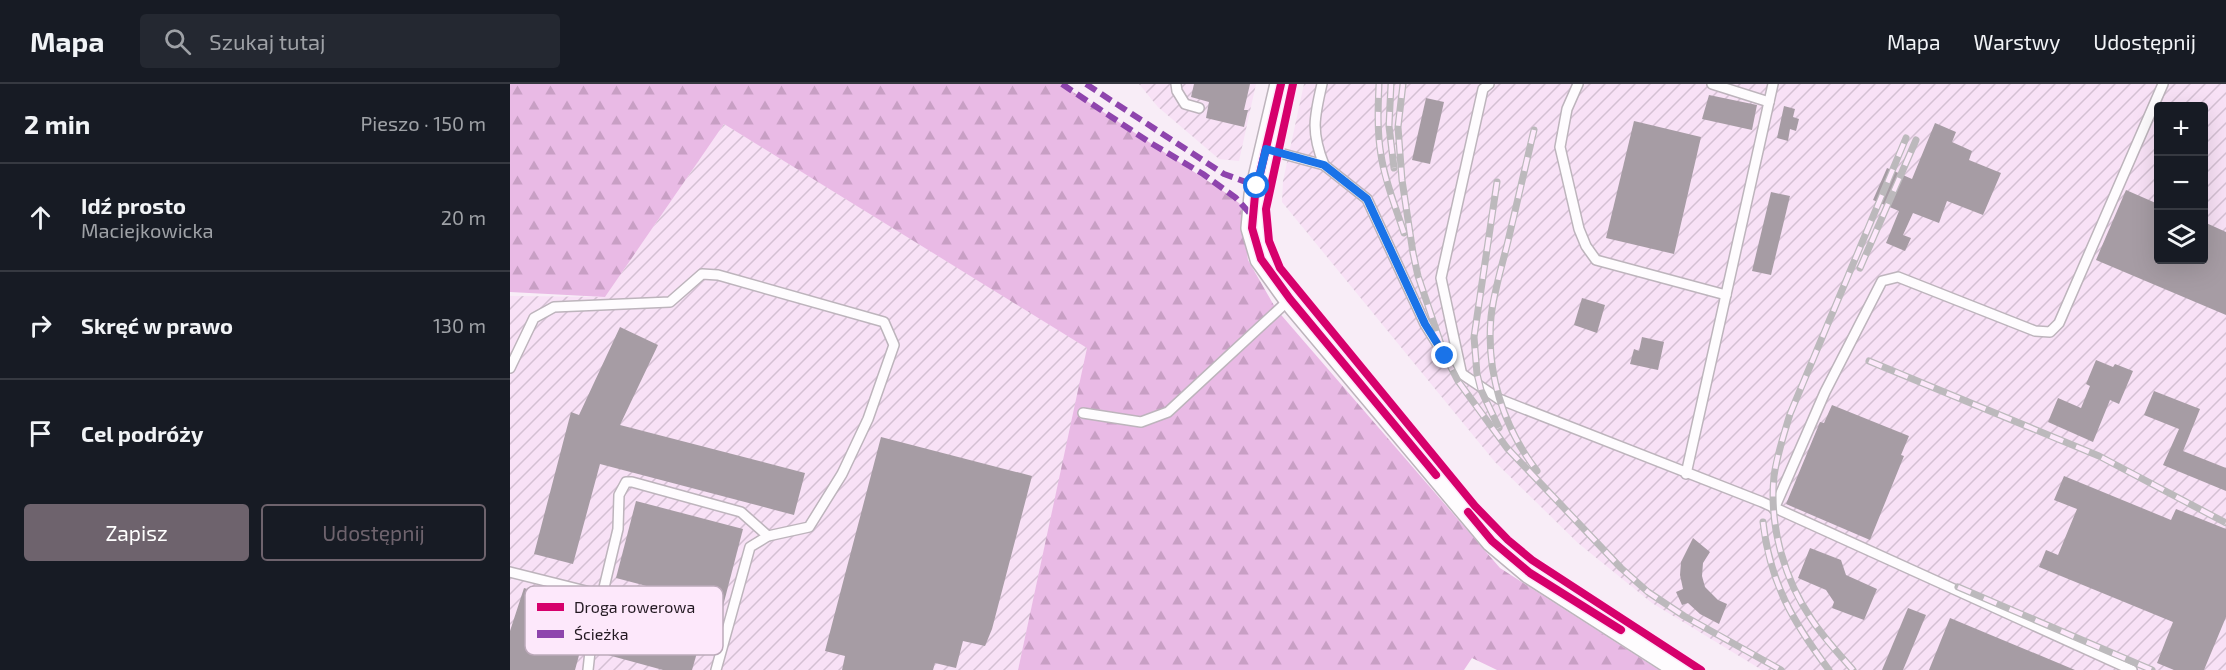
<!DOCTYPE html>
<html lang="pl">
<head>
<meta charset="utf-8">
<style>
  :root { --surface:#171b24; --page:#242831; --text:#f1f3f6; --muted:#9ea1a6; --line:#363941; --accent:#6e636d }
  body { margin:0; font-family:"Exo 2",sans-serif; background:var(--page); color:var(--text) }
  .controls { position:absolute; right:18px; top:18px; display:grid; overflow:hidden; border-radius:6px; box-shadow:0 6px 24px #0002 }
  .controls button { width:54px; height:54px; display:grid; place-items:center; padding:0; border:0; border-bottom:2px solid var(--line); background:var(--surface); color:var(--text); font:30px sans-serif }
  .stop { position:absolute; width:18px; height:18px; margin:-14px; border:4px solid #1a73e8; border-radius:50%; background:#fff }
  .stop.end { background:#1a73e8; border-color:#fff; box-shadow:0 2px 6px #0008 }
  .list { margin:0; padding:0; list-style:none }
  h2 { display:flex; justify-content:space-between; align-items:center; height:78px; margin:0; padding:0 24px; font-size:26px }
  h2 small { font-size:20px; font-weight:400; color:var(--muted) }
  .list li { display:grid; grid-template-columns:39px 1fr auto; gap:18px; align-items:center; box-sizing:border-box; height:108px; padding:0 24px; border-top:2px solid var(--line) }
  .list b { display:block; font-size:22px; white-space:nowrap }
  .list p { margin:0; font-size:20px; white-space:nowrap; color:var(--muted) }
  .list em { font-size:20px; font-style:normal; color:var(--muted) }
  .actions { display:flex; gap:12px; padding:18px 24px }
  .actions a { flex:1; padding:14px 0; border:2px solid var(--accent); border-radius:6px; text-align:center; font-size:21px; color:var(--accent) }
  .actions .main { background:var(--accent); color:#fff }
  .icon { flex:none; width:33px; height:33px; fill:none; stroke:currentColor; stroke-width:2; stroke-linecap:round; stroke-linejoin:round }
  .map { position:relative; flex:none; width:1716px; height:586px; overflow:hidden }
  header { display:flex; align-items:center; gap:36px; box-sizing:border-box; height:84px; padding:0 30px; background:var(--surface); border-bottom:2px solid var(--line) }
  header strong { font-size:28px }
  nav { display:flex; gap:33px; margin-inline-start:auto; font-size:21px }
  .search { width:420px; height:54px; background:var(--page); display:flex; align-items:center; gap:15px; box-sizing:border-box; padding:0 21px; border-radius:6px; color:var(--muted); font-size:22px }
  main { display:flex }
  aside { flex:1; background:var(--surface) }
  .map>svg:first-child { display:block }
</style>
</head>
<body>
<header>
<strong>Mapa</strong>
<div class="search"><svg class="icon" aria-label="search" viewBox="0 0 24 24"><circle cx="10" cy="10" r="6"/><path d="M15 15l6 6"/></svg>Szukaj tutaj</div>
<nav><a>Mapa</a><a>Warstwy</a><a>Udostępnij</a></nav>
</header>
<main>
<aside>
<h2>2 min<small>Pieszo · 150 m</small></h2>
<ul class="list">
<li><svg class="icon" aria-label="ahead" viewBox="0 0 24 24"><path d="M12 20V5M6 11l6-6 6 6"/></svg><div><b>Idź prosto</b><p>Maciejkowicka</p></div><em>20 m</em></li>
<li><svg class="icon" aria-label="right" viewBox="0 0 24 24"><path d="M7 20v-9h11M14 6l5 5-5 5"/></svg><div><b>Skręć w prawo</b></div><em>130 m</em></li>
<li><svg class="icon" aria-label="arrive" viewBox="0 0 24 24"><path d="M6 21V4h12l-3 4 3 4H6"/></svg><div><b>Cel podróży</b></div></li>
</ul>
<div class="actions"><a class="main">Zapisz</a><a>Udostępnij</a></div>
</aside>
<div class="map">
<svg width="1716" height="586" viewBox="0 0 1716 586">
  <defs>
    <pattern id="industrial-furrows" width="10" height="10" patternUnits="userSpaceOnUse" patternTransform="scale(1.5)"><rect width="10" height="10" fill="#f8e1f6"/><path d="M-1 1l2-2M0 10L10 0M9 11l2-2" fill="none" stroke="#d4c0d3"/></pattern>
    <pattern id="forest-firs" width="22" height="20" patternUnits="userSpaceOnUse" patternTransform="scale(1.5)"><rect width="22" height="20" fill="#e9bae5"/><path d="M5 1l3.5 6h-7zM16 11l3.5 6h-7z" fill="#c89fc4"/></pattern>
  </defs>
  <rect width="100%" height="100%" fill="#f8edf7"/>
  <!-- industrial -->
  <g fill="url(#industrial-furrows)" fill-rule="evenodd">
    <path d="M629,0H746L729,77L709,75L648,23Z"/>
    <path d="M794,0H1716V586H1252L1142,519L1068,459L985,378L772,118L773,97ZM1648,22H1694V176H1648Z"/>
    <path d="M214,40L578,264L508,586H0V212L95,213Z"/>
  </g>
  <!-- forest -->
  <path fill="url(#forest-firs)" d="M0,0H551L722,113L731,121L738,176L766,225L990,484L1149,586H987L962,574L954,586H508L577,264L214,40L95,213L0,208Z"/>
  <!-- building -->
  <g fill="#a69ca4">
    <path d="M684,0H740L734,26H738L734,43L696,34L699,18L681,13Z"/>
    <path d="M1199,11L1247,21L1242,46L1192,35Z"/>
    <path d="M916,14L934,18L920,80L902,76Z"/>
    <path d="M1274,22L1285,25L1283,33L1289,35L1286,47L1280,45L1278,57L1267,54Z"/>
    <path d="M1124,37L1191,53L1164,170L1096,154Z"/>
    <path d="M1425,39L1446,48L1442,58L1462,67L1459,76L1491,89L1473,131L1437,117L1429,139L1403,129L1393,151L1401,154L1395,167L1376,159L1389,127L1363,116L1377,84L1402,95Z"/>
    <path d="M1616,106L1648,120V176H1694V138L1716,148V231L1586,176Z"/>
    <path d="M1261,108L1280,112L1261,191L1242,187Z"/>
    <path d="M1072,214L1095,221L1087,249L1064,241Z"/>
    <path d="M110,243L148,261L110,341L295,389L284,431L90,380L63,480L24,470L61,328L69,331Z"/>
    <path d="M1132,253L1154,258L1148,286L1120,280L1124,265L1129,267Z"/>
    <path d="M1586,276L1603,283L1605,280L1623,287L1609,320L1600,316L1583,358L1538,338L1548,314L1571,324L1580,302L1576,300Z"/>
    <path d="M1644,307L1690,325L1673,367L1716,384V407L1653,381L1669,345L1634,331Z"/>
    <path d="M1322,321L1399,352L1391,371L1394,372L1360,456L1276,420L1310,338L1314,339Z"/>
    <path d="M371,353L522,392L482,545L475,562L453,557L446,584L425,579L423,586H332L335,572L315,567Z"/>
    <path d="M1554,392L1661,436L1666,425L1716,445V533L1694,586H1664L1647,579L1663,538L1529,483L1536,466L1548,471L1567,425L1544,416Z"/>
    <path d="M126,417L233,445L213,522L106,494Z"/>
    <path d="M1183,454L1200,468L1193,479L1192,492L1195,503L1208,516L1217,520L1209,540L1190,530L1178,519L1172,521L1166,508L1173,505L1170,491L1171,478Z"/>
    <path d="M1300,464L1331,476L1336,491L1367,505L1354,536L1322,524L1324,518L1316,506L1288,494Z"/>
    <path d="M14,504L27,508L18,536L76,551L74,564H71L65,586H0V547Z"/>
    <path d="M1398,524L1416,531L1393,586H1372Z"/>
    <path d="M97,529L191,555L182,586H153L87,568Z"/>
    <path d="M1440,534L1565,586H1419Z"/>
  </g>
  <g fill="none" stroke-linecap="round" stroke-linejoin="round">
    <defs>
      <g id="service">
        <path d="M666,0L667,7L675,20L689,24"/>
        <path d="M812,0C804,34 801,48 814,81"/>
        <path d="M1068,0L1057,25L1050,63L1069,145L1076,162L1086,176L1216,211"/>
        <path d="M1202,0L1259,18"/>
        <path d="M755,65L814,81L857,115L915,240L935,272L952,290L989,315L1252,418L1622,586"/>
        <path d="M0,284L24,234L44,223L160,218L192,190L208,191L374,238L384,261L358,335L332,390L299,443L258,452L240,463L206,586"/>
        <path d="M951,287L931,194L973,5L979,0"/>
        <path d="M573,329L631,338L658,328L780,215"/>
        <path d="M1176,390L1263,0"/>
        <path d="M1264,425L1315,308L1372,197L1388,193L1525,247L1540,248L1549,239L1653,0"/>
        <path d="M0,488L92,511"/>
        <path d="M78,586L81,558L108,445L109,411L116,398H122L231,428L258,452"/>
      </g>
      <path id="tertiary" d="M771,0L745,111L742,144L751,175L784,221L982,457L1020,489L1171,586"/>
    </defs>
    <!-- service casing -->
    <use href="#service" stroke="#bdb4bc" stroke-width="12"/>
    <!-- tertiary casing -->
    <use href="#tertiary" stroke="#bdb4bc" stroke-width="24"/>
    <!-- service -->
    <use href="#service" stroke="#fefcfe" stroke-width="9"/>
    <!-- tertiary -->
    <use href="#tertiary" stroke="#fefcfe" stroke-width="21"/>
    <defs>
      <g id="rail">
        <path d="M869,0C868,23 867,48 871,71C875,98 886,124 894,149"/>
        <path d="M881,0L879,42L884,84"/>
        <path d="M893,0L888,43L892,96L903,169L908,192L935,272L948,297L997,364L1111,484L1138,508L1174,532L1271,586"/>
        <path d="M1024,46C1015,83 1007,120 998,157C992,182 984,207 981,233C976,288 993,343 1027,387"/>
        <path d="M987,98L964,253L967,290L971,306L989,344"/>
        <path d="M1350,184L1406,56"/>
        <path d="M1359,277L1589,372L1716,439"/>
        <path d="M1253,438C1260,499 1283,538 1319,586"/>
        <path d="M1448,503L1642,586"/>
        <path d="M1343,586C1329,570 1314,554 1302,536C1274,495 1259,442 1264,392C1267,371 1274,350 1280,330L1396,54"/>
      </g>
    </defs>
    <!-- rail casing -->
    <use href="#rail" stroke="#bcb9bc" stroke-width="7"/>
    <!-- rail -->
    <use href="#rail" stroke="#fde8fb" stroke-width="4.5" stroke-dasharray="14" stroke-linecap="butt"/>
    <!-- quiet -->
    <g stroke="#8e44ad" stroke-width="6" stroke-dasharray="12 6" stroke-linecap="butt">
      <path d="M552,0L639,58L693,90L726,114L743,133"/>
      <path d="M576,0L714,90L747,102"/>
    </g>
    <defs>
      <g id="cycleway">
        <path d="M771,0L745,111L742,144L751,175L780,215L926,391"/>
        <path d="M783,0L756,125L759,157L770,184L965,422L998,456L1022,476L1191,586"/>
        <path d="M958,428L982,457L1020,489L1111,546"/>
      </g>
    </defs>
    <!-- cycleway casing -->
    <use href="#cycleway" stroke="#fde8fb" stroke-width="11"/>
    <!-- cycleway -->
    <use href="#cycleway" stroke="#d6006c" stroke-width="8"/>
  </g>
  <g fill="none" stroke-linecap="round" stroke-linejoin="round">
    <!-- route -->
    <path stroke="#1a73e8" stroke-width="8" d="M747,102L756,65L814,81L857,115L915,240L935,272"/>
  </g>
  <!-- legend -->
  <rect x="15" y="502" width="198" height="69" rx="9" fill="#fde8fb" stroke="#bcaaba" stroke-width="1.5"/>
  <rect x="27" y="519" width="27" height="8" fill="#d6006c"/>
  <rect x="27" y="546" width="27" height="8" fill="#8e44ad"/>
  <g font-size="16" fill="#231922">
    <text x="64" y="529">Droga rowerowa</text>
    <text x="64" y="556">Ścieżka</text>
  </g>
</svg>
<div class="controls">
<button>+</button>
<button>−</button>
<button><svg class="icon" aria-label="layers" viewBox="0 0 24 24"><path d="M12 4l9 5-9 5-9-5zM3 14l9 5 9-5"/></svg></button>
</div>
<div class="stop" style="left:747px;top:102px"></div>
<div class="stop end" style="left:935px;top:272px"></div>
</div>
</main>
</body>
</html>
